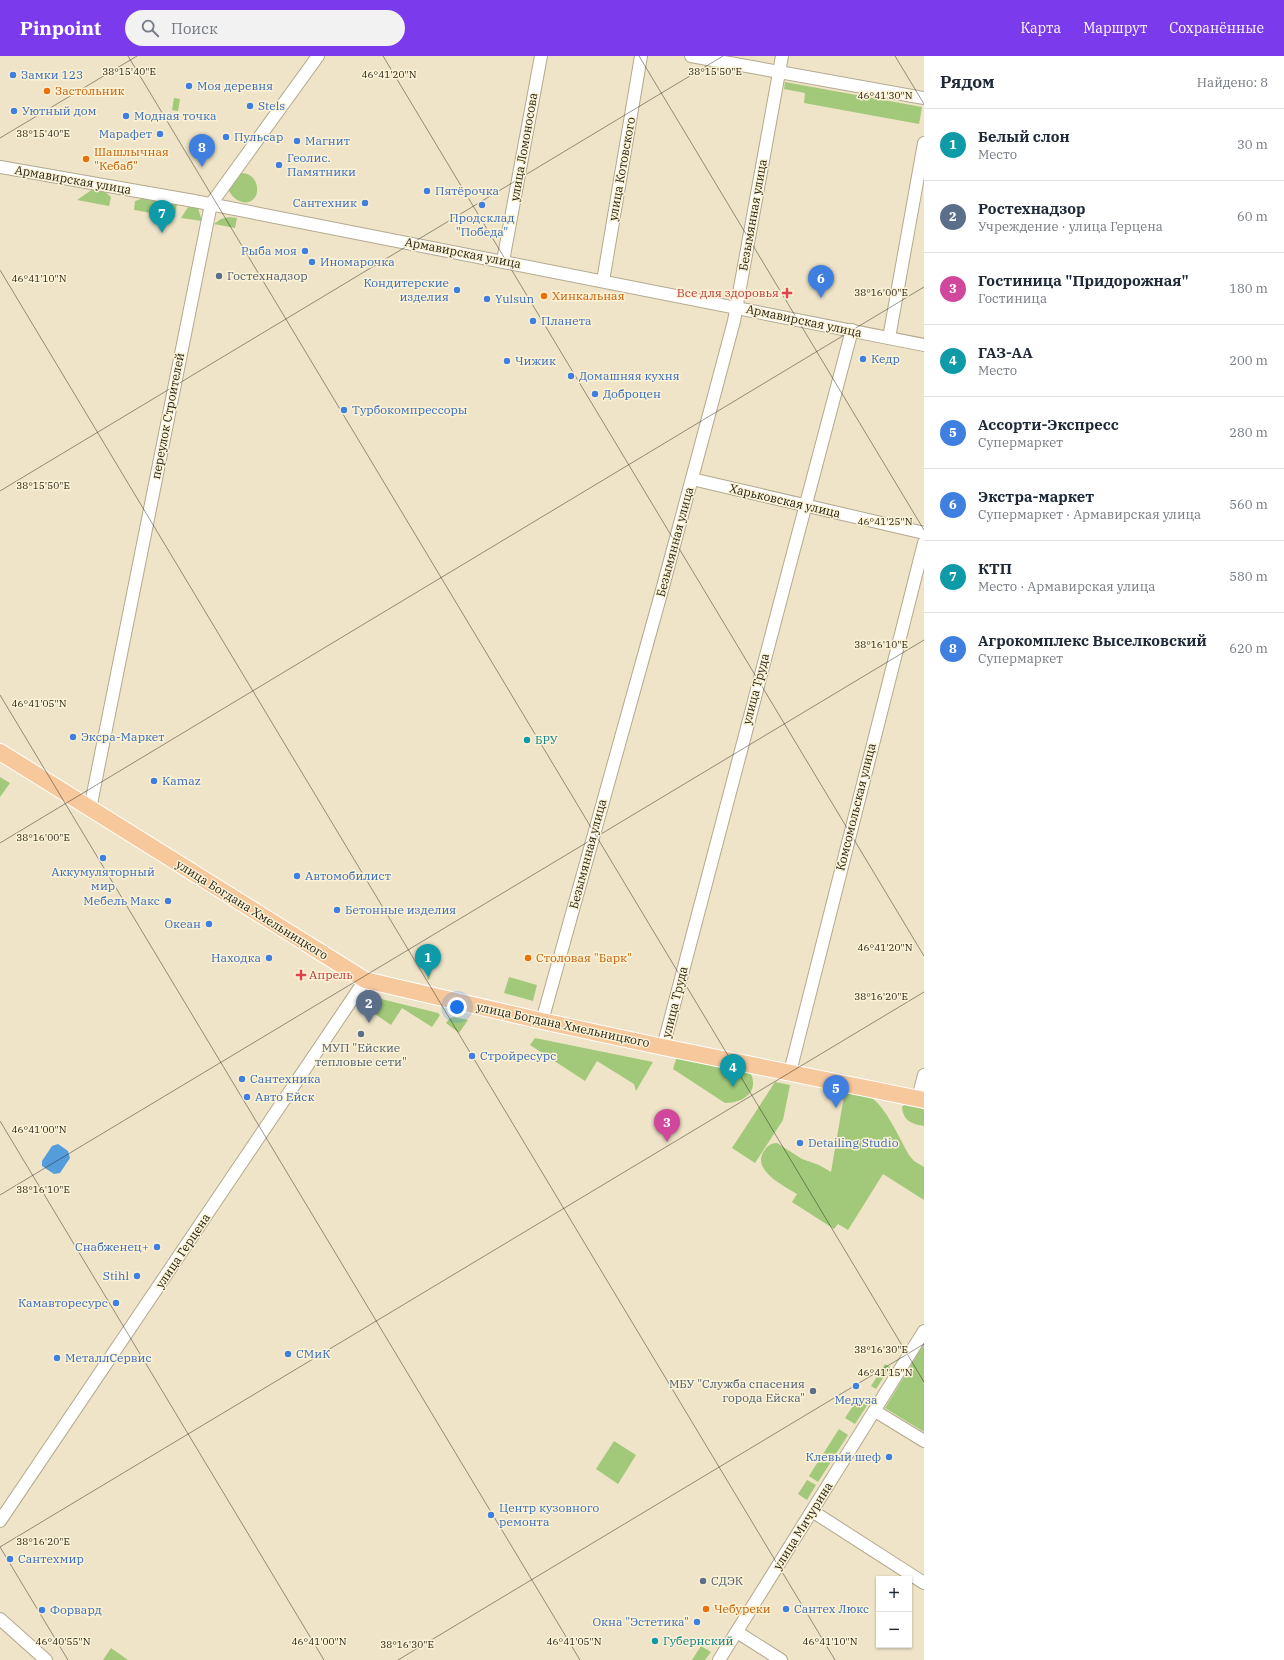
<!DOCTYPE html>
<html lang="ru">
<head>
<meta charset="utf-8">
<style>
  :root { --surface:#fff; --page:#f2f2f3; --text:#1f2937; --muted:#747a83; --line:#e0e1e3; --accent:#7c3aed }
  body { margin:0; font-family:"IBM Plex Serif",serif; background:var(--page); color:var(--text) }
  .controls { position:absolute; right:12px; bottom:12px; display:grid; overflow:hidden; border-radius:0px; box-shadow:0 1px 3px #0004 }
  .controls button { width:36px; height:36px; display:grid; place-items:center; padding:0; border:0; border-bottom:1px solid var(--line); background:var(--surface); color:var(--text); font:20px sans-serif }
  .you { position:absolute; left:457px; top:951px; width:14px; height:14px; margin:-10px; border:3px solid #fff; border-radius:50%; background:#1a73e8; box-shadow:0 0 0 6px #1a73e833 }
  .badge { display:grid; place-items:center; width:26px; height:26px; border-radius:50%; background:var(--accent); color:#fff; font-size:13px; font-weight:700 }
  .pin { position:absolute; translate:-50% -33px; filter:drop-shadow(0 1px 2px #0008) }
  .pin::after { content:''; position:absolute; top:21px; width:14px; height:12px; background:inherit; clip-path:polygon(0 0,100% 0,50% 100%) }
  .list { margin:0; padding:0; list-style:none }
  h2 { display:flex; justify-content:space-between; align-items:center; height:52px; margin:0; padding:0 16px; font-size:17px }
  h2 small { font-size:13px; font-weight:400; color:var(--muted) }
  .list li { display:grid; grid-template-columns:26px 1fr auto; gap:12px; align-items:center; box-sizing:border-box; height:72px; padding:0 16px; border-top:1px solid var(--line) }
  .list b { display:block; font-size:15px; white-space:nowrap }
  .list p { margin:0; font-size:13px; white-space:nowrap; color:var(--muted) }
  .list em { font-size:13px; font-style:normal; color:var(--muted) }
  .icon { flex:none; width:22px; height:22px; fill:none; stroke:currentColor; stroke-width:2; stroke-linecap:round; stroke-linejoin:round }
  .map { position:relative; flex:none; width:924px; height:1604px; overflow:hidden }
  header { display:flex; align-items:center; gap:24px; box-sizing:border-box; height:56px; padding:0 20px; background:var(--accent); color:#fff }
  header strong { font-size:19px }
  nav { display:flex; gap:22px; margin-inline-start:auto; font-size:14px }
  .search { width:280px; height:36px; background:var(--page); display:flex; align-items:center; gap:10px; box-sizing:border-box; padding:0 14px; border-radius:22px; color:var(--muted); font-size:15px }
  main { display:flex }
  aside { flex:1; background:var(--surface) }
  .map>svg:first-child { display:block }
</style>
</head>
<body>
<header>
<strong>Pinpoint</strong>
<div class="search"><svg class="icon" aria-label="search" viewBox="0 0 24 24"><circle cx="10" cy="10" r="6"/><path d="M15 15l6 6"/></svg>Поиск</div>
<nav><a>Карта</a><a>Маршрут</a><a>Сохранённые</a></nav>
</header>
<main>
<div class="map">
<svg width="924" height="1604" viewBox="0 0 924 1604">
  <rect width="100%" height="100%" fill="#efe4c8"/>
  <!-- green -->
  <g fill="#a2c979">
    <path d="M785,26L922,51L919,68L804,47L805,37L784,33Z"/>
    <path d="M174,42L180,43L178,55L172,54Z"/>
    <path d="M240,117C263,116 262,151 242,146C235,144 231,139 228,133Z"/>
    <path d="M93,133L104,135L111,141L109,150L77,144Z"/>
    <path d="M144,142L177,147L175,161L134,154L135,145Z"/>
    <path d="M188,151L198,152L202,165L181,162Z"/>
    <path d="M229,161L237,162L235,172L214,168L221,163Z"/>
    <path d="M0,721L10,727L0,741Z"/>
    <path d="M432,900L435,901L429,924L427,923Z"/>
    <path d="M509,921L537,929L533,945L504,937Z"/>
    <path d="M369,940L438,957L440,959L432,971L402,952L391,969L359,947L363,942Z"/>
    <path d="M454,961L468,964L459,977L446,967L450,962Z"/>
    <path d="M535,982L653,1006L636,1035L634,1028L597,1005L585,1025L530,989Z"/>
    <path d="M678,997L750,1016C760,1035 744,1047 725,1047L673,1013Z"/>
    <path d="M775,1026L790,1029L783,1064L755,1107L732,1092Z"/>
    <path d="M845,1034C853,1036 863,1037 869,1040C886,1050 899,1082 909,1099L914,1105L924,1111V1144L883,1118L848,1174L838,1168L834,1173L792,1146L797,1138C784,1130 751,1114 764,1095C767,1090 771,1087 777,1087L802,1103L819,1109L831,1116Z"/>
    <path d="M905,1048L924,1053V1070C912,1068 903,1065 902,1051Z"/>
    <path d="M924,1288V1376L885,1352Z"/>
    <path d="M885,1308L890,1311L876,1333L871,1330Z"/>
    <path d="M858,1342L868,1348L855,1368L845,1362Z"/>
    <path d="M839,1373L848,1379L818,1426L809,1420Z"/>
    <path d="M614,1385L636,1399L618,1428L596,1413Z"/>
    <path d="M807,1424L816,1429L807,1444L798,1438Z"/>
    <path d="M701,1590L711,1596L705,1604H692Z"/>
    <path d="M111,1592L128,1604H103Z"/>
  </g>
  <!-- water -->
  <path fill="#539ddc" d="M58,1088L68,1095L70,1102L60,1117L54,1118L42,1110V1105L52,1090Z"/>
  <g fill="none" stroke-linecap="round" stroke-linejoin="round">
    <defs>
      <g id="minor">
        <path d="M691,0L924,42"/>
        <path d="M0,111L194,145L924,289"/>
        <path d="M503,205L541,0"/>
        <path d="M603,225L641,0"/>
        <path d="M889,282L924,87"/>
        <path d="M692,423L924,477"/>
        <path d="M90,753L211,148L318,0"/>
        <path d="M542,965L664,527L734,265L782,0"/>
        <path d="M663,991C725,752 789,513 852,274"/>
        <path d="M790,1016L924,487"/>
        <path d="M918,1042L924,1019"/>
        <path d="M875,1355L924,1385"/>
        <path d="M812,1455L924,1527"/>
        <path d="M0,1465L365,924"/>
        <path d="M0,1563L46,1604"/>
        <path d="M737,1576L781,1604"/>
        <path d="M719,1604L924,1275"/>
      </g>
      <path id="major" d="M0,696L365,924L542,965L663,991L924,1044"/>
    </defs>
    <!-- minor casing -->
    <use href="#minor" stroke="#b3a98e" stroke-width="14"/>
    <!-- major casing -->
    <use href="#major" stroke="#fff" stroke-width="18"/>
    <!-- minor -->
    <use href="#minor" stroke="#fff" stroke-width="12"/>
    <!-- major -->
    <use href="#major" stroke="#f7c89c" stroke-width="16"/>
  </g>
  <!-- ticks -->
  <path fill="none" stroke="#1f1c11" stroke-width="1" stroke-opacity="0.45" d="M128,0L924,1326M383,0L924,900M639,0L924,474M895,0L924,48M0,82L137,0M0,214L835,1604M0,435L723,0M0,639L580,1604M0,787L924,231M0,1065L324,1604M0,1139L924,584M0,1491L924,936M0,1491L68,1604M398,1604L924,1288"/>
  <!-- markers -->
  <g fill="#3f7fe0" stroke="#fcf2d5" stroke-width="1.5">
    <circle cx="13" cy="19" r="4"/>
    <circle cx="189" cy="30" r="4"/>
    <circle cx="250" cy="50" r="4"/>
    <circle cx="14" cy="55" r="4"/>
    <circle cx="126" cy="60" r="4"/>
    <circle cx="160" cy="78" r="4"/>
    <circle cx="226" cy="81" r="4"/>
    <circle cx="297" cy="85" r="4"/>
    <circle cx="279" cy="109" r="4"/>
    <circle cx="427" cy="135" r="4"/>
    <circle cx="365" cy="147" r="4"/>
    <circle cx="482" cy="149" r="4"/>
    <circle cx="305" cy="195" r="4"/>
    <circle cx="312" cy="206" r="4"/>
    <circle cx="457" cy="234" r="4"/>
    <circle cx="487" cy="243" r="4"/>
    <circle cx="533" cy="265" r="4"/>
    <circle cx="863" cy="303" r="4"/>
    <circle cx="507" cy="305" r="4"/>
    <circle cx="571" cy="320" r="4"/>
    <circle cx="595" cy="338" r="4"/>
    <circle cx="344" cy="354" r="4"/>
    <circle cx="73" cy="681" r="4"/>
    <circle cx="154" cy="725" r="4"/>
    <circle cx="103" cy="802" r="4"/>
    <circle cx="297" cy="820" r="4"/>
    <circle cx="168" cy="845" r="4"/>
    <circle cx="337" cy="854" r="4"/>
    <circle cx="209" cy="868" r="4"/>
    <circle cx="269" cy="902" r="4"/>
    <circle cx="472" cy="1000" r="4"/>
    <circle cx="242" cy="1023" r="4"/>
    <circle cx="247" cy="1041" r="4"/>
    <circle cx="800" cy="1087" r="4"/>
    <circle cx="157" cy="1191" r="4"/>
    <circle cx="137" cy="1220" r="4"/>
    <circle cx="116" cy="1247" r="4"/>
    <circle cx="288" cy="1298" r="4"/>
    <circle cx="57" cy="1302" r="4"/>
    <circle cx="856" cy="1330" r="4"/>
    <circle cx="889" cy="1401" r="4"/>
    <circle cx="491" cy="1459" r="4"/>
    <circle cx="10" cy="1503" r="4"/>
    <circle cx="786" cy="1553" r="4"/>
    <circle cx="42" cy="1554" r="4"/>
    <circle cx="697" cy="1566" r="4"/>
  </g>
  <g fill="#e8710a" stroke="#fcf2d5" stroke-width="1.5">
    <circle cx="47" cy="35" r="4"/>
    <circle cx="86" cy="103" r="4"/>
    <circle cx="544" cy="240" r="4"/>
    <circle cx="528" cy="902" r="4"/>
    <circle cx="706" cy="1553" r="4"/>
  </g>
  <g fill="#5c6f8a" stroke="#fcf2d5" stroke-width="1.5">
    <circle cx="219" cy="220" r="4"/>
    <circle cx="361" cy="978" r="4"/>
    <circle cx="813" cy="1335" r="4"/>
    <circle cx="703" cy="1525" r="4"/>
  </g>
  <g fill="#e0444e" stroke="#fcf2d5" stroke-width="1.5">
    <path d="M785 231h4v4h4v4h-4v4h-4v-4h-4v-4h4z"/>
    <path d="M299 913h4v4h4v4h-4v4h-4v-4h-4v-4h4z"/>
  </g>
  <g fill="#0f9aa8" stroke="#fcf2d5" stroke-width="1.5">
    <circle cx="527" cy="684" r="4"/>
    <circle cx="655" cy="1585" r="4"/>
  </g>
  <g text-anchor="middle" stroke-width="3" stroke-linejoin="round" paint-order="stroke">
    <!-- shop labels -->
    <g font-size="12" fill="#366cbe" stroke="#fcf2d5" text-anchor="start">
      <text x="21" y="23">Замки 123</text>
      <text x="197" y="34">Моя деревня</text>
      <text x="258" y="54">Stels</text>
      <text x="22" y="59">Уютный дом</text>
      <text x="134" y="64">Модная точка</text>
      <text x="152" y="82" text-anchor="end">Марафет</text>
      <text x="234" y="85">Пульсар</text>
      <text x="305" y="89">Магнит</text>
      <text x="287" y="106">Геолис.<tspan x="287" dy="14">Памятники</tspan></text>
      <text x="435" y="139">Пятёрочка</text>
      <text x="357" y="151" text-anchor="end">Сантехник</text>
      <text x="482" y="166" text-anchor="middle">Продсклад<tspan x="482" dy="14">"Победа"</tspan></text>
      <text x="297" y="199" text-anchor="end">Рыба моя</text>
      <text x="320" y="210">Иномарочка</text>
      <text x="449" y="231" text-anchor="end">Кондитерские<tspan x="449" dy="14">изделия</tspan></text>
      <text x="495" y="247">Yulsun</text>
      <text x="541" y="269">Планета</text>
      <text x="871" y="307">Кедр</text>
      <text x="515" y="309">Чижик</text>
      <text x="579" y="324">Домашняя кухня</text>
      <text x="603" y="342">Доброцен</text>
      <text x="352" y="358">Турбокомпрессоры</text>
      <text x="81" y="685">Эксра-Маркет</text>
      <text x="162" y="729">Kamaz</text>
      <text x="103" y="820" text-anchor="middle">Аккумуляторный<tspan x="103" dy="14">мир</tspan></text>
      <text x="305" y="824">Автомобилист</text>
      <text x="160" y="849" text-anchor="end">Мебель Макс</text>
      <text x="345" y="858">Бетонные изделия</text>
      <text x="201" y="872" text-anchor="end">Океан</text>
      <text x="261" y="906" text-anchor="end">Находка</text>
      <text x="480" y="1004">Стройресурс</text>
      <text x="250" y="1027">Сантехника</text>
      <text x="255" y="1045">Авто Ейск</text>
      <text x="808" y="1091">Detailing Studio</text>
      <text x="149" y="1195" text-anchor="end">Снабженец+</text>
      <text x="129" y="1224" text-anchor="end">Stihl</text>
      <text x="108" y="1251" text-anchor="end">Камавторесурс</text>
      <text x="296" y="1302">СМиК</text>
      <text x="65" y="1306">МеталлСервис</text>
      <text x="856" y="1348" text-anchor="middle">Медуза</text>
      <text x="881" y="1405" text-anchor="end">Клевый шеф</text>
      <text x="499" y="1456">Центр кузовного<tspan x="499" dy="14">ремонта</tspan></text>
      <text x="18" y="1507">Сантехмир</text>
      <text x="794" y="1557">Сантех Люкс</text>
      <text x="50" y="1558">Форвард</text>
      <text x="689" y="1570" text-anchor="end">Окна "Эстетика"</text>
    </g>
    <!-- food labels -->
    <g font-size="12" fill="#c56008" stroke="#fcf2d5" text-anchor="start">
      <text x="55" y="39">Застольник</text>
      <text x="94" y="100">Шашлычная<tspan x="94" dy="14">"Кебаб"</tspan></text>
      <text x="552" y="244">Хинкальная</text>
      <text x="536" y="906">Столовая "Барк"</text>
      <text x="714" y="1557">Чебуреки</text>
    </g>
    <!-- street labels -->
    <g font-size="12" fill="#1f1c11" stroke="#fcf2d5">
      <text transform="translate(524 91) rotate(-80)" y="4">улица Ломоносова</text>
      <text transform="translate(622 113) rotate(-80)" y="4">улица Котовского</text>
      <text transform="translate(73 124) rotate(10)" y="4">Армавирская улица</text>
      <text transform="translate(753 159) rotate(-80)" y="4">Безымянная улица</text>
      <text transform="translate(463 197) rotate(11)" y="4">Армавирская улица</text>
      <text transform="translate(804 265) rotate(12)" y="4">Армавирская улица</text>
      <text transform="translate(168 360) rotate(-79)" y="4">переулок Строителей</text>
      <text transform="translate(785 445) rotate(13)" y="4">Харьковская улица</text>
      <text transform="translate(675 486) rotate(-75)" y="4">Безымянная улица</text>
      <text transform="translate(756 633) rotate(-75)" y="4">улица Труда</text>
      <text transform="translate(856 751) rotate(-76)" y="4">Комсомольская улица</text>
      <text transform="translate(588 798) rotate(-75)" y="4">Безымянная улица</text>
      <text transform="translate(252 854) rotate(32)" y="4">улица Богдана Хмельницкого</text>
      <text transform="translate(675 946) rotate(-76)" y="4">улица Труда</text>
      <text transform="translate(563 969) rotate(12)" y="4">улица Богдана Хмельницкого</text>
      <text transform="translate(183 1195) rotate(-56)" y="4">улица Герцена</text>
      <text transform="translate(803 1470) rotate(-58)" y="4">улица Мичурина</text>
    </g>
    <!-- service labels -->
    <g font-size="12" fill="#4e5e75" stroke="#fcf2d5" text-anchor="start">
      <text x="227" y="224">Гостехнадзор</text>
      <text x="361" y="996" text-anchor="middle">МУП "Ейские<tspan x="361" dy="14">тепловые сети"</tspan></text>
      <text x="805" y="1332" text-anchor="end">МБУ "Служба спасения<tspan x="805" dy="14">города Ейска"</tspan></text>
      <text x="711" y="1529">СДЭК</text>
    </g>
    <!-- health labels -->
    <g font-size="12" fill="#be3a42" stroke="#fcf2d5" text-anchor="end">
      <text x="779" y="241">Все для здоровья</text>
      <text x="309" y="923" text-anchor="start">Апрель</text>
    </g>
    <!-- culture labels -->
    <g font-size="12" fill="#0d838f" stroke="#fcf2d5" text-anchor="start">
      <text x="535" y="688">БРУ</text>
      <text x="663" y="1589">Губернский</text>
    </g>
  </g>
  <g font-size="10" text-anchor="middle" fill="#1f1c11" stroke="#fcf2d5" stroke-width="3" stroke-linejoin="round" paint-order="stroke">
    <text x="129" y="19">38°15'40"E</text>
    <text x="715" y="19">38°15'50"E</text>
    <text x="389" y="22">46°41'20"N</text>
    <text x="885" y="43">46°41'30"N</text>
    <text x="43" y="81">38°15'40"E</text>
    <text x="39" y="226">46°41'10"N</text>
    <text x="881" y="240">38°16'00"E</text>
    <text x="43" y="433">38°15'50"E</text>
    <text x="885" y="469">46°41'25"N</text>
    <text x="881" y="592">38°16'10"E</text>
    <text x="39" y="651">46°41'05"N</text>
    <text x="43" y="785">38°16'00"E</text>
    <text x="885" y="895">46°41'20"N</text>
    <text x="881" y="944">38°16'20"E</text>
    <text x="39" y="1077">46°41'00"N</text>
    <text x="43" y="1137">38°16'10"E</text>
    <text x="881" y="1297">38°16'30"E</text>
    <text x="885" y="1320">46°41'15"N</text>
    <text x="43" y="1489">38°16'20"E</text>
    <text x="63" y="1589">46°40'55"N</text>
    <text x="319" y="1589">46°41'00"N</text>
    <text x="574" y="1589">46°41'05"N</text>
    <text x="830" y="1589">46°41'10"N</text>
    <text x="407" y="1592">38°16'30"E</text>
  </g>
</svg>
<div class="controls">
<button>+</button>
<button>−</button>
</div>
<div class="you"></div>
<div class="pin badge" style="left:428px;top:921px;background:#0f9aa8">1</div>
<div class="pin badge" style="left:369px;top:967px;background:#5c6f8a">2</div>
<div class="pin badge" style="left:667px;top:1086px;background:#d1479c">3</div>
<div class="pin badge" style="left:733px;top:1031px;background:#0f9aa8">4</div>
<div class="pin badge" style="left:836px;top:1052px;background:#3f7fe0">5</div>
<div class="pin badge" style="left:821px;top:242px;background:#3f7fe0">6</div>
<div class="pin badge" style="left:162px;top:177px;background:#0f9aa8">7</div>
<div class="pin badge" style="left:202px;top:111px;background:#3f7fe0">8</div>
</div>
<aside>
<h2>Рядом<small>Найдено: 8</small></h2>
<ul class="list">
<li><span class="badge" style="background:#0f9aa8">1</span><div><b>Белый слон</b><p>Место</p></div><em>30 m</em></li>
<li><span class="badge" style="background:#5c6f8a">2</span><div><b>Ростехнадзор</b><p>Учреждение · улица Герцена</p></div><em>60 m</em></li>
<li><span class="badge" style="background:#d1479c">3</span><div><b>Гостиница &quot;Придорожная&quot;</b><p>Гостиница</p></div><em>180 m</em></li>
<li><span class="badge" style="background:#0f9aa8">4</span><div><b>ГАЗ-АА</b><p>Место</p></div><em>200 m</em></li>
<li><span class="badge" style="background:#3f7fe0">5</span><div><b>Ассорти-Экспресс</b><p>Супермаркет</p></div><em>280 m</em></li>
<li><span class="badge" style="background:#3f7fe0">6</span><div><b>Экстра-маркет</b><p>Супермаркет · Армавирская улица</p></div><em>560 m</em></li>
<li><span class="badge" style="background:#0f9aa8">7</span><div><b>КТП</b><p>Место · Армавирская улица</p></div><em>580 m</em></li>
<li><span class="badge" style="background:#3f7fe0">8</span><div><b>Агрокомплекс Выселковский</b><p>Супермаркет</p></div><em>620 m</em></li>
</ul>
</aside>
</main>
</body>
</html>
